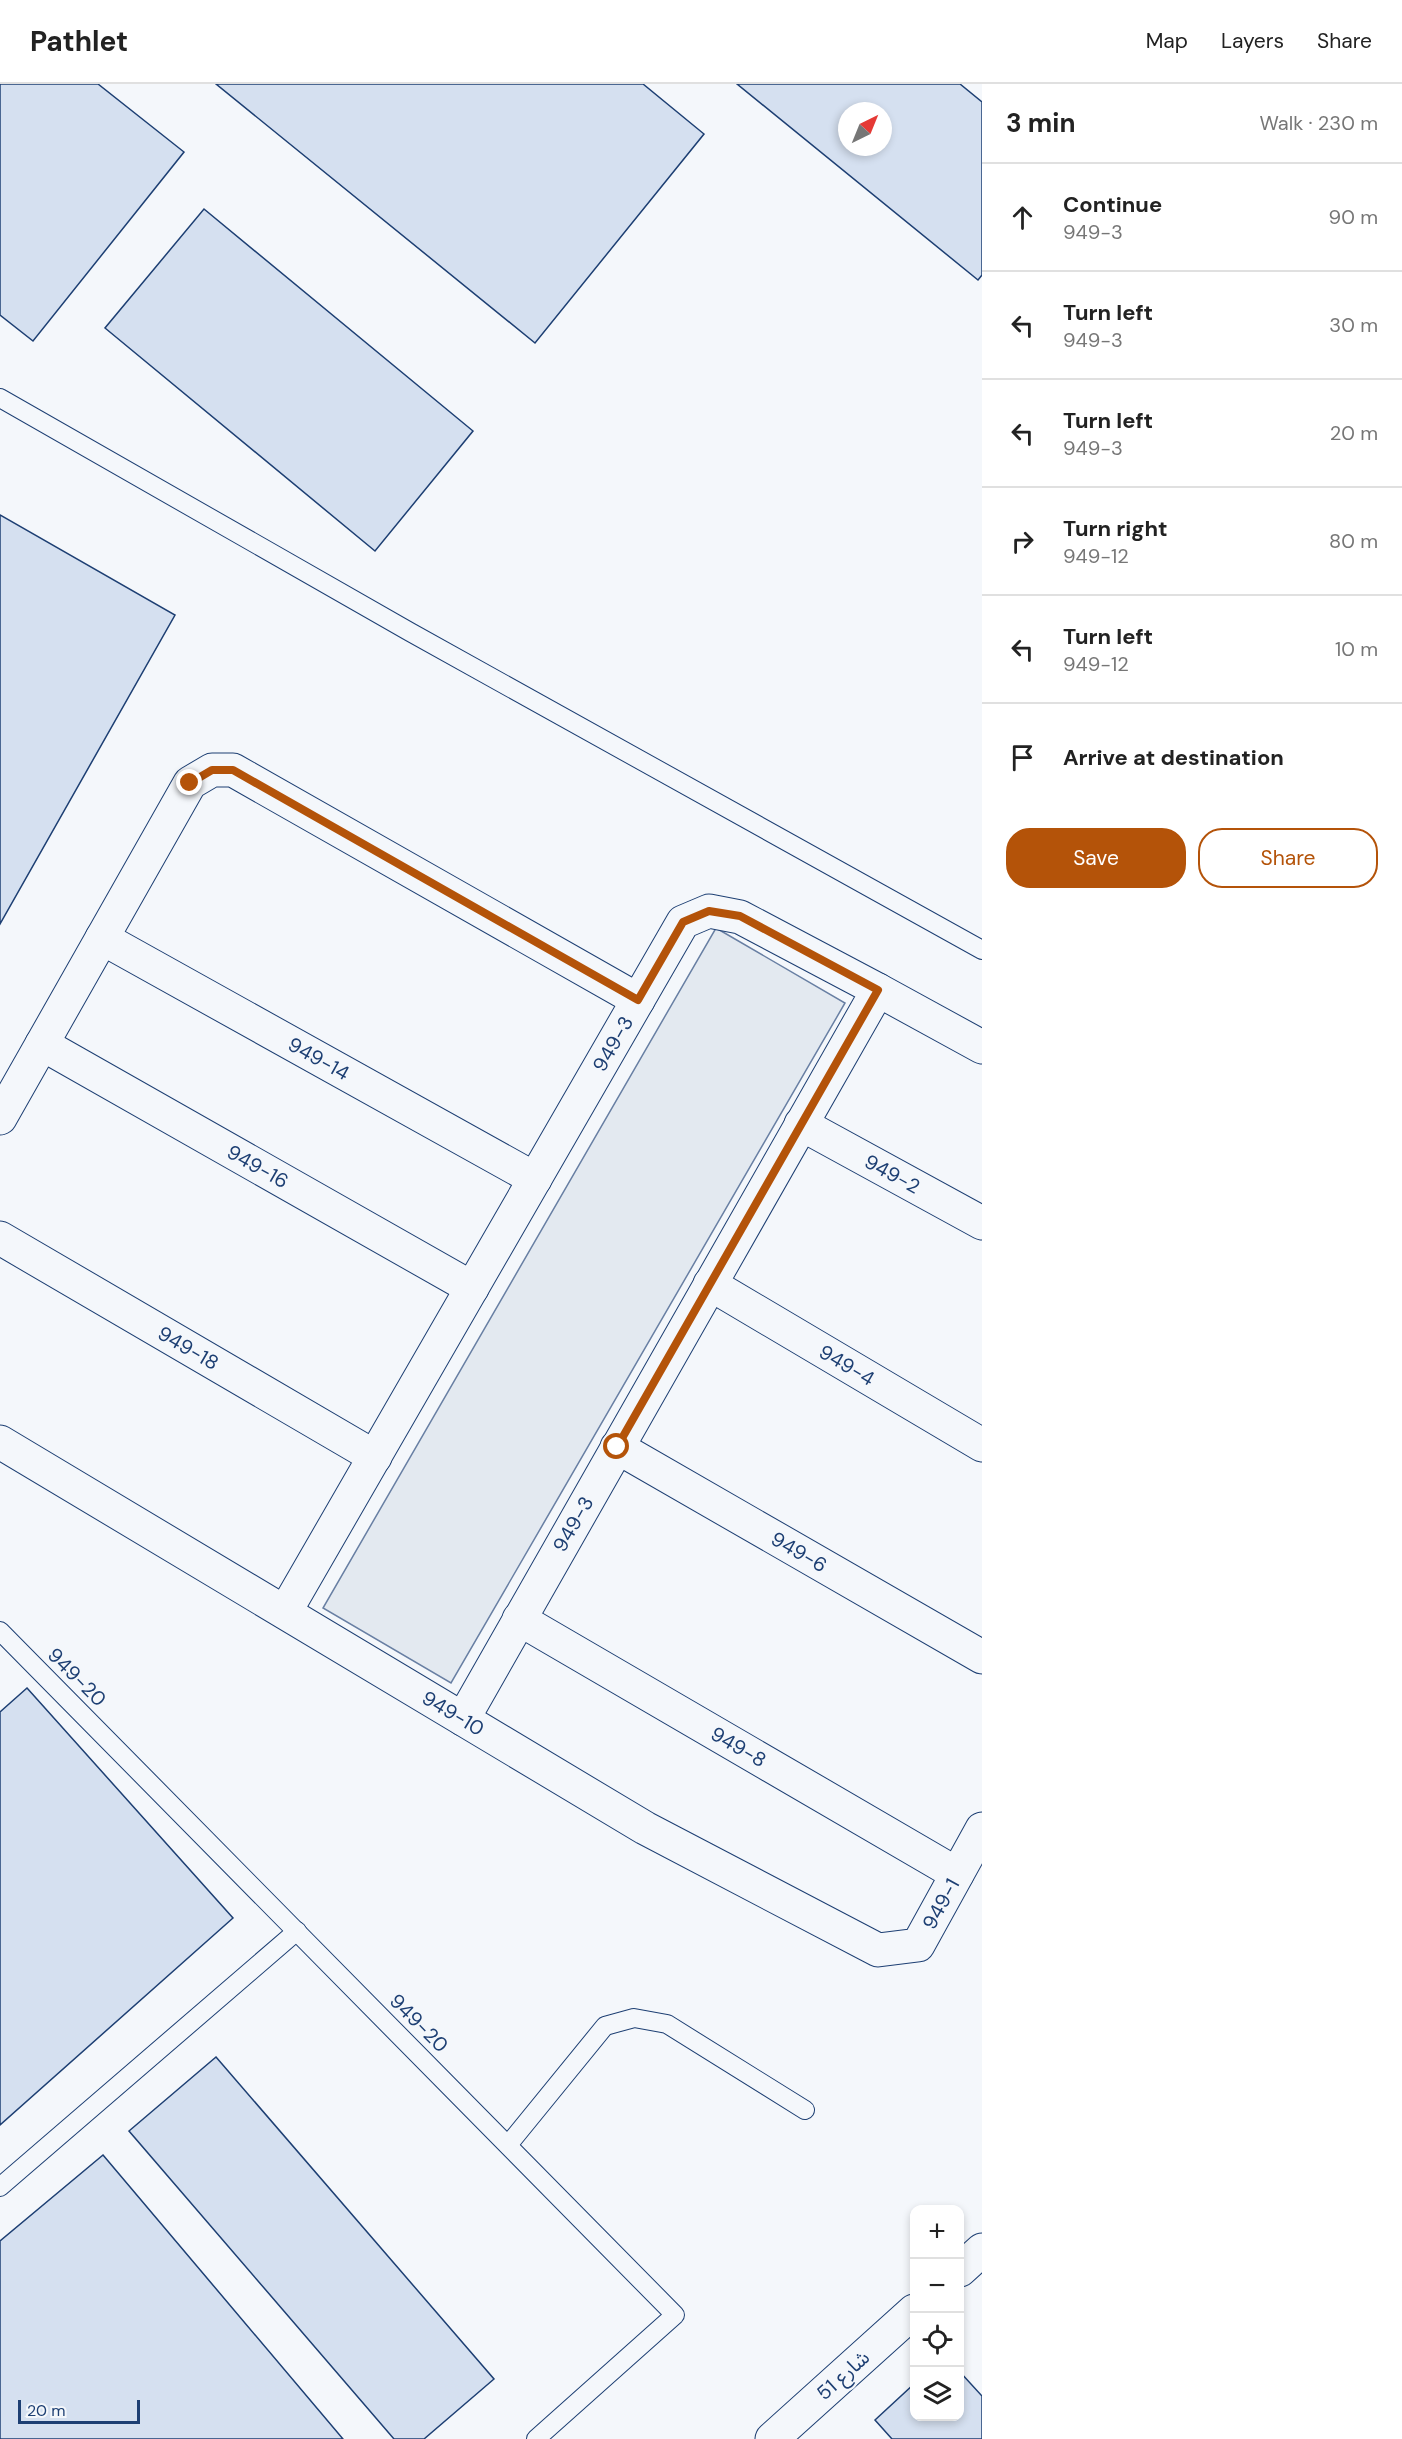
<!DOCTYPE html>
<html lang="en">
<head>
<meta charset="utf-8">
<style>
  :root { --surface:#fff; --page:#f2f2f2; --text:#222; --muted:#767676; --line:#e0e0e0; --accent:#b45309 }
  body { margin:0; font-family:"DM Sans","Noto Sans Arabic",sans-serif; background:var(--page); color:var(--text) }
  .controls { position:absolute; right:18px; bottom:18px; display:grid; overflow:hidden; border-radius:12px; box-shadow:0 3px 9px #0003 }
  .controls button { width:54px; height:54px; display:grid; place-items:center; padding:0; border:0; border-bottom:2px solid var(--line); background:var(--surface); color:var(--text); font:30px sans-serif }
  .compass { position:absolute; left:838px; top:18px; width:54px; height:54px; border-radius:50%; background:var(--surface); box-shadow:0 3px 9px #0003; rotate:43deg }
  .scale { position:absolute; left:18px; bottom:15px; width:122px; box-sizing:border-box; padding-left:6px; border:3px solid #1d3f73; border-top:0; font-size:16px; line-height:21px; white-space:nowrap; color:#1d3f73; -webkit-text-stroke:4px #f4f7fb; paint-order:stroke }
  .stop { position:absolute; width:18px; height:18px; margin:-14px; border:4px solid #b45309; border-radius:50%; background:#fff }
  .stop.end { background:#b45309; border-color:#fff; box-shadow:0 2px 6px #0008 }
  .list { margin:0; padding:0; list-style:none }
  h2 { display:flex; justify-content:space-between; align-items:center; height:78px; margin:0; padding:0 24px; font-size:26px }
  h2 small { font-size:20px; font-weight:400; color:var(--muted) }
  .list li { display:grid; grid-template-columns:39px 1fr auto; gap:18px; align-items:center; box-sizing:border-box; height:108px; padding:0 24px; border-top:2px solid var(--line) }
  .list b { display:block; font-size:22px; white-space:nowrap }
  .list p { margin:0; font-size:20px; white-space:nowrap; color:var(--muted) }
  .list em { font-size:20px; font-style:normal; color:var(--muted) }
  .actions { display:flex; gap:12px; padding:18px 24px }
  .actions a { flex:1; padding:14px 0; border:2px solid var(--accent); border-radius:24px; text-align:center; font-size:21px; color:var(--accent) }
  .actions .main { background:var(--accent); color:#fff }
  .icon { flex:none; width:33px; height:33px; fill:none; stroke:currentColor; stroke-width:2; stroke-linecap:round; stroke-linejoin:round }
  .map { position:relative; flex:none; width:982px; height:2355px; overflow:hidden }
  header { display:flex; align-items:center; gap:36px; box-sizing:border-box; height:84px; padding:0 30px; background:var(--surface); border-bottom:2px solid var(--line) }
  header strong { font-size:28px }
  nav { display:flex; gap:33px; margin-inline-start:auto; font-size:21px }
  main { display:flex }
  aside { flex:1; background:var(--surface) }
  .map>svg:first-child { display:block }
</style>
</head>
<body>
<header>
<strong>Pathlet</strong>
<nav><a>Map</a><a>Layers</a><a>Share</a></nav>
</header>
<main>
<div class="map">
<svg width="982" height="2355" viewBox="0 0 982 2355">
  <rect width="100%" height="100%" fill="#f4f7fb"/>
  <!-- green -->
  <path fill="#e3e9f0" stroke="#687fa3" stroke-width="1.5" d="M716,844L845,919L451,1599L323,1524Z"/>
  <!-- building -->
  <g fill="#d5e0f0" stroke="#1d3f73" stroke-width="1.5" fill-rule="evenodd">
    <path d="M0,0H98L184,68L33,257L0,231Z"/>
    <path d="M216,0H643L704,50L535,259Z"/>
    <path d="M737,0H960L982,18V191L978,196ZM847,27H883V63H847Z"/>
    <path d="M204,125L473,347L375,467L105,244Z"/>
    <path d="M0,431L175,531L0,840Z"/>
    <path d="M27,1604L233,1834L0,2041V1628Z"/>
    <path d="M216,1973L494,2295L424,2355H394L129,2047Z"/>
    <path d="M103,2071L343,2355H0V2157Z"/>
    <path d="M960,2288L982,2312V2355H892L875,2336L914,2300V2332H960Z"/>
  </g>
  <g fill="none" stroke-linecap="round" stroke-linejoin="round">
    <defs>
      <g id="lane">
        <path d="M0,314L410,548L982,866"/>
        <path d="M0,1547L675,2231L536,2355"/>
        <path d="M508,2061L605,1942L634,1934L667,1940L805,2026"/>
        <path d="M0,2103L297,1847"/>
      </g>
      <g id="street">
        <path id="s1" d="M102,854L535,1095"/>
        <path d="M878,906L982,963"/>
        <path id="s2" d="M42,960L472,1204"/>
        <path d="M0,1034L190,699L212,686H233L638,916"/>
        <path id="s3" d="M801,1040L982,1139"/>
        <path id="s4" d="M0,1154L375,1373"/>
        <path id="s5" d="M710,1200L982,1361"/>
        <path id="s6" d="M0,1358L645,1744L878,1866L918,1861L982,1745"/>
        <path id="s7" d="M617,1363L982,1573"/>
        <path id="s8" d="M285,1528L683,838L709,827L740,833L878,906L463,1635"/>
        <path id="s9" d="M519,1535L957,1790"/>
      </g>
      <g id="secondary">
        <path d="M960,2186L982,2166"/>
        <path d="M772,2355L914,2227"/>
      </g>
    </defs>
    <!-- lane casing -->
    <use href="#lane" stroke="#1d3f73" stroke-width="20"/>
    <!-- street casing -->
    <use href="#street" stroke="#1d3f73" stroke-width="35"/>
    <!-- secondary casing -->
    <use href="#secondary" stroke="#1d3f73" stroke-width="35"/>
    <!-- lane -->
    <use href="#lane" stroke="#f4f7fb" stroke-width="18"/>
    <!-- street -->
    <use href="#street" stroke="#f4f7fb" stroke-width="33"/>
    <!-- secondary -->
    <use href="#secondary" stroke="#f4f7fb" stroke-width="33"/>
  </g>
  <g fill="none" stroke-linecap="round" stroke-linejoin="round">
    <!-- route -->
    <path stroke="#b45309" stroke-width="8" d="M190,699L212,686H233L638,916L683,838L709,827L740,832L878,906L617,1363"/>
  </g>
  <g text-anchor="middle" stroke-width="4.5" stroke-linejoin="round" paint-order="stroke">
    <!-- street labels -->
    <g font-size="20" fill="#1d3f73" stroke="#f4f7fb">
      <text dy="7" stroke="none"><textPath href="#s8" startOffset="656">949-3</textPath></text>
      <text dy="7" stroke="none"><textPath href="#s1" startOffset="248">949-14</textPath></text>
      <text dy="7" stroke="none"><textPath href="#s2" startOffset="248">949-16</textPath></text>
      <text dy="7" stroke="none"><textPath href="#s3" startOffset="104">949-2</textPath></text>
      <text dy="7" stroke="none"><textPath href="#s4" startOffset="218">949-18</textPath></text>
      <text dy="7" stroke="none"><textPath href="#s5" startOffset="159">949-4</textPath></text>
      <text transform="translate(573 1440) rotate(-60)" y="7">949-3</text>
      <text dy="7" stroke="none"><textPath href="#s7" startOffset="210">949-6</textPath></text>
      <text transform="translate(77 1593) rotate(45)" y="7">949-20</text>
      <text dy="7" stroke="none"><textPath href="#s6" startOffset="528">949-10</textPath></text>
      <text dy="7" stroke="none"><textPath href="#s9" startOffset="254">949-8</textPath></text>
      <text dy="7" stroke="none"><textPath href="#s6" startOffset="1102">949-1</textPath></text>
      <text transform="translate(419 1939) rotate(45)" y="7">949-20</text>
      <text transform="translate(843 2291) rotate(-42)" y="7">شارع 51</text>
    </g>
  </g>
</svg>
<div class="controls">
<button>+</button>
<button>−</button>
<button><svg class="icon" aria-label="locate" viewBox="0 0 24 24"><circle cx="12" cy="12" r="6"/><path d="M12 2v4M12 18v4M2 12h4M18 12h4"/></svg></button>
<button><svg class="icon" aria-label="layers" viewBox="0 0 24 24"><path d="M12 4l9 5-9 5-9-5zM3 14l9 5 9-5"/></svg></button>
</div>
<svg class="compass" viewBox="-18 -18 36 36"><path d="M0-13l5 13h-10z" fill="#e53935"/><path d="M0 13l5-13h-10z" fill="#767676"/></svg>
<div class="scale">20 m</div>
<div class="stop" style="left:617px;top:1363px"></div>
<div class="stop end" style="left:190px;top:699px"></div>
</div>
<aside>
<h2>3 min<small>Walk · 230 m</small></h2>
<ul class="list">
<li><svg class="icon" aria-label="ahead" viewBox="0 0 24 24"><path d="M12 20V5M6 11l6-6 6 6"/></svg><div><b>Continue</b><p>949-3</p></div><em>90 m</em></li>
<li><svg class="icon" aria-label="left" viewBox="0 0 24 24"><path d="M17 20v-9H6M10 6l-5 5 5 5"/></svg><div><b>Turn left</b><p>949-3</p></div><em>30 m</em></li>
<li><svg class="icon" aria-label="left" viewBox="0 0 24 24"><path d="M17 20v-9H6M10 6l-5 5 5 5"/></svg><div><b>Turn left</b><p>949-3</p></div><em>20 m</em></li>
<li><svg class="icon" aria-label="right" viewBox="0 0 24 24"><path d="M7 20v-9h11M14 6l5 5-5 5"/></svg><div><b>Turn right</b><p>949-12</p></div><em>80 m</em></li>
<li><svg class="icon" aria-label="left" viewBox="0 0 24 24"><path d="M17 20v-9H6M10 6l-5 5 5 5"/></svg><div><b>Turn left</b><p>949-12</p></div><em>10 m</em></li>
<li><svg class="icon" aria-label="arrive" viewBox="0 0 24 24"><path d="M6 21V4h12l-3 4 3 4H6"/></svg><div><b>Arrive at destination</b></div></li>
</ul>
<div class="actions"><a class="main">Save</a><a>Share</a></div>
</aside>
</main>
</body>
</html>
